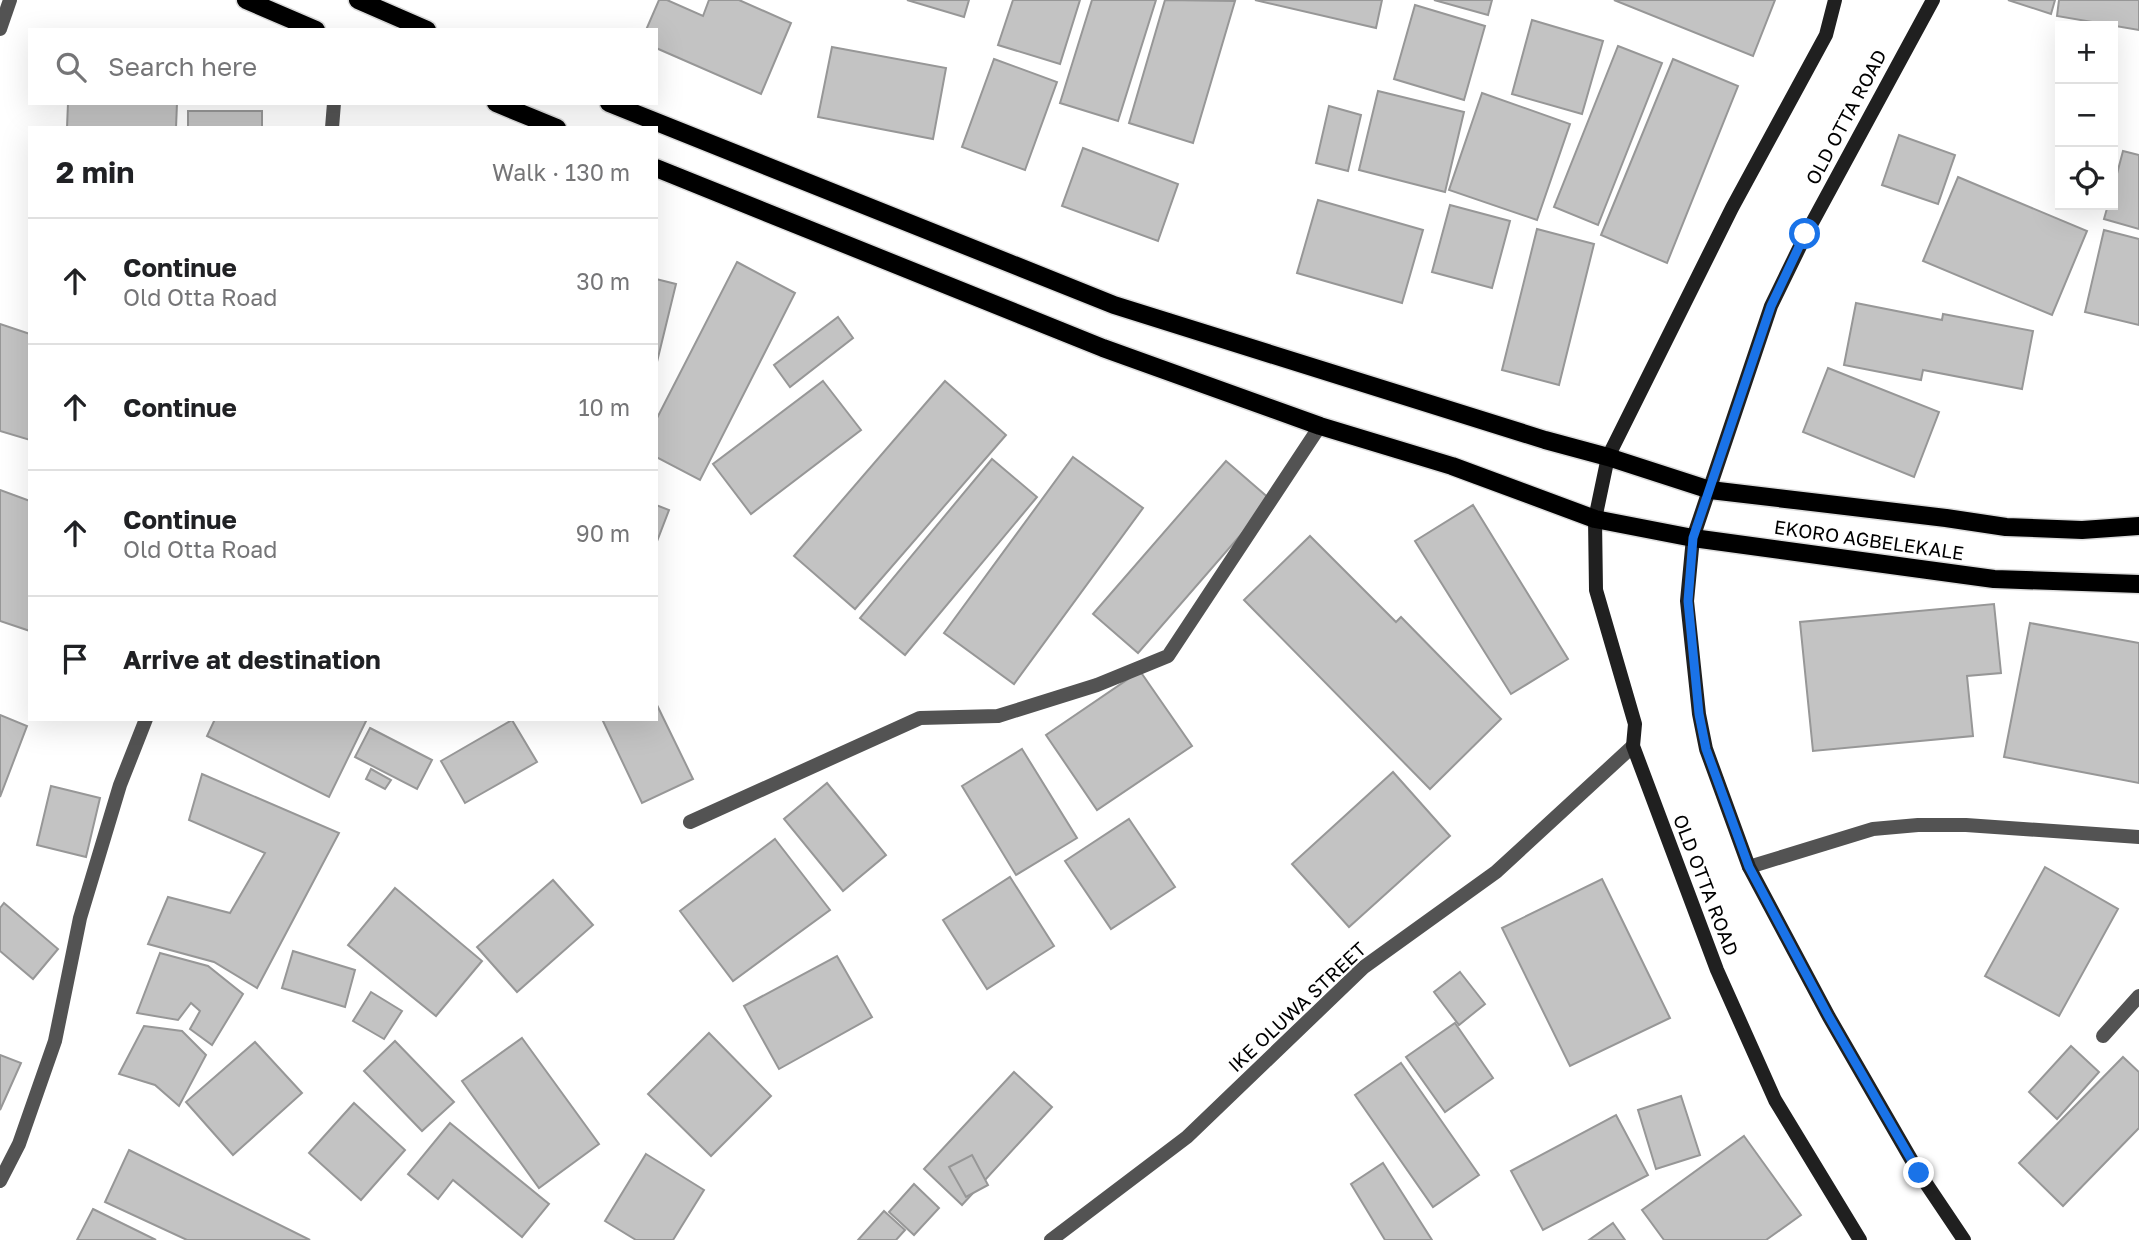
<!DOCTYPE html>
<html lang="en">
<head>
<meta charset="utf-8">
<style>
  :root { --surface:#fff; --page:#f2f2f2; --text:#202124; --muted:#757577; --line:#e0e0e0 }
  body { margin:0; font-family:"Golos Text",sans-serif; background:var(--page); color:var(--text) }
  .controls { position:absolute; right:21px; top:21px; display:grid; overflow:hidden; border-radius:0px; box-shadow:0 7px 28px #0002 }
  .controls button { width:63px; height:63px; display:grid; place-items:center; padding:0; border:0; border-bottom:2px solid var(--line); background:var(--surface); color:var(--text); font:35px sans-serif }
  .stop { position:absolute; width:21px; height:21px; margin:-16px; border:5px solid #1a73e8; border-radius:50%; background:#fff }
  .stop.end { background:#1a73e8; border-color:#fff; box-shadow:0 2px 7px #0008 }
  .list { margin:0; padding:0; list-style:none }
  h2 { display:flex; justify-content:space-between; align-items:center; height:91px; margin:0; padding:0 28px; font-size:30px }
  h2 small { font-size:23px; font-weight:400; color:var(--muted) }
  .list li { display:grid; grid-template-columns:46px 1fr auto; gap:21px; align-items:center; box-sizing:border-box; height:126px; padding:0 28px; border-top:2px solid var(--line) }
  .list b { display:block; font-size:26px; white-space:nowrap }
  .list p { margin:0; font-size:23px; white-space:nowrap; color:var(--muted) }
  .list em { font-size:23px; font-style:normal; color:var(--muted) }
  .icon { flex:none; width:38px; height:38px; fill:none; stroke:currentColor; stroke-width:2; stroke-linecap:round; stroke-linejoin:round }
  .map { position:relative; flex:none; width:2139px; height:1240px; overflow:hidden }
  .search { position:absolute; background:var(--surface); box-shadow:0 7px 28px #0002; left:28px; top:28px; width:630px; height:77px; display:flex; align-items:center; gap:18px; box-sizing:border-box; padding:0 24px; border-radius:0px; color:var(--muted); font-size:26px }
  .panel { position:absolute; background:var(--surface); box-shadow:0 7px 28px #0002; left:28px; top:126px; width:630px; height:595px; border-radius:0px }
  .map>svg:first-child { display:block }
</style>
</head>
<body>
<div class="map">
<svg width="2139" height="1240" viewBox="0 0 2139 1240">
  <rect width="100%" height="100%" fill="#fff"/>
  <!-- building -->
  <g fill="#c3c3c3" stroke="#979797" stroke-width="2">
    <path d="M659,0H667L703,16L709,0H739L791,23L761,94L656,48V30H646Z"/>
    <path d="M907,0H969L964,17Z"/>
    <path d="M1013,0H1080L1060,64L998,45Z"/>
    <path d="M1092,0H1156L1118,121L1060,103Z"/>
    <path d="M1165,0L1235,1L1193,143L1129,123Z"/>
    <path d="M1255,0H1382L1376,28Z"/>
    <path d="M1434,0H1492L1488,15Z"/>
    <path d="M1614,0H1775L1753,56Z"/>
    <path d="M2008,0H2055L2051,14Z"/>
    <path d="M2059,0H2139V30L2057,16Z"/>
    <path d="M1415,5L1485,26L1464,100L1394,79Z"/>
    <path d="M1532,20L1603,41L1582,114L1512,94Z"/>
    <path d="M1618,46L1662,63L1598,225L1554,207Z"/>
    <path d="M832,47L946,68L933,139L818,117Z"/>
    <path d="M994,59L1057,82L1025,170L962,147Z"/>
    <path d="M1673,59L1738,86L1667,263L1601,235Z"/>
    <path d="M1378,91L1464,112L1445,192L1359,170Z"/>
    <path d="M1482,93L1570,124L1537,220L1449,190Z"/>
    <path d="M68,103H177L176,128H67Z"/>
    <path d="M1329,106L1361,115L1348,171L1316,163Z"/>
    <rect x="188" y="111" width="74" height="17"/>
    <path d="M1899,135L1955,155L1938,204L1882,185Z"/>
    <path d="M1083,148L1178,184L1158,241L1062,206Z"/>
    <path d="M2123,151L2139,155V229L2104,219L2108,205H2113V189Z"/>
    <path d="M1958,177L2087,231L2052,315L1923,261Z"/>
    <path d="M1318,200L1423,230L1402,303L1297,273Z"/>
    <path d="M1450,205L1510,221L1492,288L1432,272Z"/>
    <path d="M1537,229L1594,244L1559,385L1502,370Z"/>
    <path d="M2104,230L2139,239V325L2085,312Z"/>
    <path d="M737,262L795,293L700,480L656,457V420Z"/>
    <path d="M656,279L676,284L656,366Z"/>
    <path d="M1856,303L1942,320L1943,314L2033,331L2022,389L1923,370L1921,380L1844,365Z"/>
    <path d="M838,317L853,338L790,387L774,365Z"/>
    <path d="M0,324L30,334V440L0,431Z"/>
    <path d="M1828,368L1939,412L1914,477L1803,432Z"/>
    <path d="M823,381L861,430L751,514L713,464Z"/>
    <path d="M945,381L1006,435L855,609L794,556Z"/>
    <path d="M1073,457L1143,508L1014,684L944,633Z"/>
    <path d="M992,459L1037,497L905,655L860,618Z"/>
    <path d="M1226,461L1271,500L1138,653L1093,614Z"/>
    <path d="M0,490L30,501V631L0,621Z"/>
    <path d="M656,505L669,510L656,544Z"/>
    <path d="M1473,505L1568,659L1511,694L1415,541Z"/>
    <path d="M1310,536L1396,622L1401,617L1501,719L1430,789L1244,600Z"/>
    <path d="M1994,604L2001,673L1967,676L1973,736L1813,751L1800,622Z"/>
    <path d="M2030,623L2139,643V783L2004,757Z"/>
    <path d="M1140,671L1192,746L1097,810L1046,735Z"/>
    <path d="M656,703L693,779L642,803L602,719H656Z"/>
    <path d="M0,715L27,726L0,797Z"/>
    <path d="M215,719H367L329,797L207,736Z"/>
    <path d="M512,720L537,762L465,803L441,761Z"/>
    <path d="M370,728L432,760L417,789L355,757Z"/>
    <path d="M1022,749L1077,838L1016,875L962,786Z"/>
    <path d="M371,769L391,780L385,789L366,779Z"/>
    <path d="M1393,772L1450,836L1349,927L1292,864Z"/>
    <path d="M202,774L339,833L257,988L214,962L148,944L168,897L230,913L265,853L189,820Z"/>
    <path d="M827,783L886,855L843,891L784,819Z"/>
    <path d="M51,786L100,798L86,857L37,845Z"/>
    <path d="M1129,819L1175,887L1111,929L1065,861Z"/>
    <path d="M775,839L830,910L733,981L680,911Z"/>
    <path d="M2045,867L2118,909L2059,1016L1985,976Z"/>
    <path d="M1010,877L1054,946L987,989L943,920Z"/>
    <path d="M1602,879L1670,1018L1570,1066L1502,928Z"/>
    <path d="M553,880L593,925L517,992L477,947Z"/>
    <path d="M395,888L482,961L436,1016L348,945Z"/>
    <path d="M4,903L58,949L33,979L0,951V908Z"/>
    <path d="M293,951L355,970L345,1007L282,988Z"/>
    <path d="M160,953L208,966L243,994L212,1045L190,1029L200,1011L191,1003L178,1020L137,1013Z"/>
    <path d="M837,956L872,1017L779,1069L744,1006Z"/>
    <path d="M1460,972L1485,1004L1459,1025L1434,992Z"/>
    <path d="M371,992L402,1011L384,1039L353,1021Z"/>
    <path d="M1455,1023L1493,1078L1445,1112L1406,1057Z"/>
    <path d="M144,1026L182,1031L206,1055L179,1106L155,1085L119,1074Z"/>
    <path d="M709,1033L771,1096L711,1156L648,1094Z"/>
    <path d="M522,1038L599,1144L539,1188L462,1081Z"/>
    <path d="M395,1041L454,1102L422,1131L364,1071Z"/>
    <path d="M255,1042L302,1093L233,1155L186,1102Z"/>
    <path d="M2071,1046L2099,1072L2057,1119L2029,1092Z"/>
    <path d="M0,1055L21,1063L0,1110Z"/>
    <path d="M2123,1057L2139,1072V1128L2063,1206L2019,1163Z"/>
    <path d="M1401,1063L1479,1175L1433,1207L1355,1095Z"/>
    <path d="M1014,1072L1052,1107L962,1205L924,1169Z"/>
    <path d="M1681,1096L1700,1155L1656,1169L1638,1110Z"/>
    <path d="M354,1103L405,1150L361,1200L309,1153Z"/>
    <path d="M1616,1115L1648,1175L1543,1230L1511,1171Z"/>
    <path d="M450,1123L549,1204L522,1237L453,1180L438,1199L408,1174Z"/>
    <path d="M1744,1136L1801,1215L1766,1240H1664L1642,1210Z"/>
    <path d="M129,1150L310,1240H187L105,1202Z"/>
    <path d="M646,1154L704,1190L673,1240H636L605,1221Z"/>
    <path d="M972,1155L988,1185L966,1197L949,1167Z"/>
    <path d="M1383,1163L1432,1240H1385L1351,1184Z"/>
    <path d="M914,1184L939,1208L914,1235L889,1212Z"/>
    <path d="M93,1209L156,1240H77Z"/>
    <path d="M884,1211L905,1230L896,1240H858Z"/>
    <path d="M1613,1223L1625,1240H1589Z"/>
  </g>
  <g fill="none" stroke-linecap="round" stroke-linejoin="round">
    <defs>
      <g id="primary">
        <path d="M246,0L316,30"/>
        <path d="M358,0L427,30"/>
        <path d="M496,103L557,128"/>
        <path d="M609,103L1114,305L1545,440L1608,457L1710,490L1946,518L2006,527L2082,530L2139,526"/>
        <path d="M656,168L1103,348L1320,426L1452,466L1595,519L1693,538L1994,579L2139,584"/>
      </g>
    </defs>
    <!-- primary casing -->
    <use href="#primary" stroke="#dbdbdb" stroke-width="21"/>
    <!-- lane -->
    <g stroke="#535353" stroke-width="14">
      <path d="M0,29L10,0"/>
      <path d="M690,822L920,718L998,716L1097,685L1168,656L1320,426"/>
      <path d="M1749,867L1873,829L1918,825H1966L2139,837"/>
      <path d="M2103,1036L2139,996"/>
    </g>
    <!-- street -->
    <g stroke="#535353" stroke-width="14">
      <path d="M332,128L334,103"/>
      <path d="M0,1181L19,1144L55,1041L80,918L120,785L146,719"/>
      <path d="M1051,1240L1187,1137L1364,967L1496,872L1633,746"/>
    </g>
    <!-- secondary -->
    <g stroke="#202020" stroke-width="14">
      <path d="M1835,0L1826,35L1732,208L1608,457L1595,519L1596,590L1635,724L1633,746L1717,970L1775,1100L1860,1240"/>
      <path d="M1933,0L1806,234L1771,306L1693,538L1687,601L1699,714L1706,749L1749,867L1829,1017L1919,1173L1964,1240"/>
    </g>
    <!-- primary -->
    <use href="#primary" stroke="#000" stroke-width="18"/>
  </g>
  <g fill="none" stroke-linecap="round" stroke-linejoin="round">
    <!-- route -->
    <path stroke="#1a73e8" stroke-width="9" d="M1805,234L1771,306L1693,538L1688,601L1699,714L1706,749L1749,867L1829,1017L1919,1173"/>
  </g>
  <g text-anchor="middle" stroke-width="5" stroke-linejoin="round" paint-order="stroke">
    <!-- street labels -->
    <g font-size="19" fill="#000" stroke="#fff">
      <text transform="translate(1846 117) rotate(-62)" y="7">OLD OTTA ROAD</text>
      <text transform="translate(1869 540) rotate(8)" y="7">EKORO AGBELEKALE</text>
      <text transform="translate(1706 885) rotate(69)" y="7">OLD OTTA ROAD</text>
      <text transform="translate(1297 1007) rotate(-43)" y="7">IKE OLUWA STREET</text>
    </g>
  </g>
</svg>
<div class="controls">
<button>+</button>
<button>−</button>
<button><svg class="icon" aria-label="locate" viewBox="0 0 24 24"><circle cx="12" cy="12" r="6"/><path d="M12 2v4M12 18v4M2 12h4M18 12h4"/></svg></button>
</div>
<div class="stop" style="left:1805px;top:234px"></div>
<div class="stop end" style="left:1919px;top:1173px"></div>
<div class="search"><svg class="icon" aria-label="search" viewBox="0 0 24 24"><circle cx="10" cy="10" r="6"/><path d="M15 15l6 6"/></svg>Search here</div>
<section class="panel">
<h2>2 min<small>Walk · 130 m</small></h2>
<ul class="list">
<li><svg class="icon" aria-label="ahead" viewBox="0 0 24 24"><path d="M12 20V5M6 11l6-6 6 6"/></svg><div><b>Continue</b><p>Old Otta Road</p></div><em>30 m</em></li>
<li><svg class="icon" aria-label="ahead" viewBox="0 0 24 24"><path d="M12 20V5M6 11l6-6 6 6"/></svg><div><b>Continue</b></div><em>10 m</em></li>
<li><svg class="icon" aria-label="ahead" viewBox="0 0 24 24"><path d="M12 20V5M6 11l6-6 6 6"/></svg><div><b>Continue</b><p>Old Otta Road</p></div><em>90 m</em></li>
<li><svg class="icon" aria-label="arrive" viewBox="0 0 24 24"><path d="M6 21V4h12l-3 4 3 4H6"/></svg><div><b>Arrive at destination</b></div></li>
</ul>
</section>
</div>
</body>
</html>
